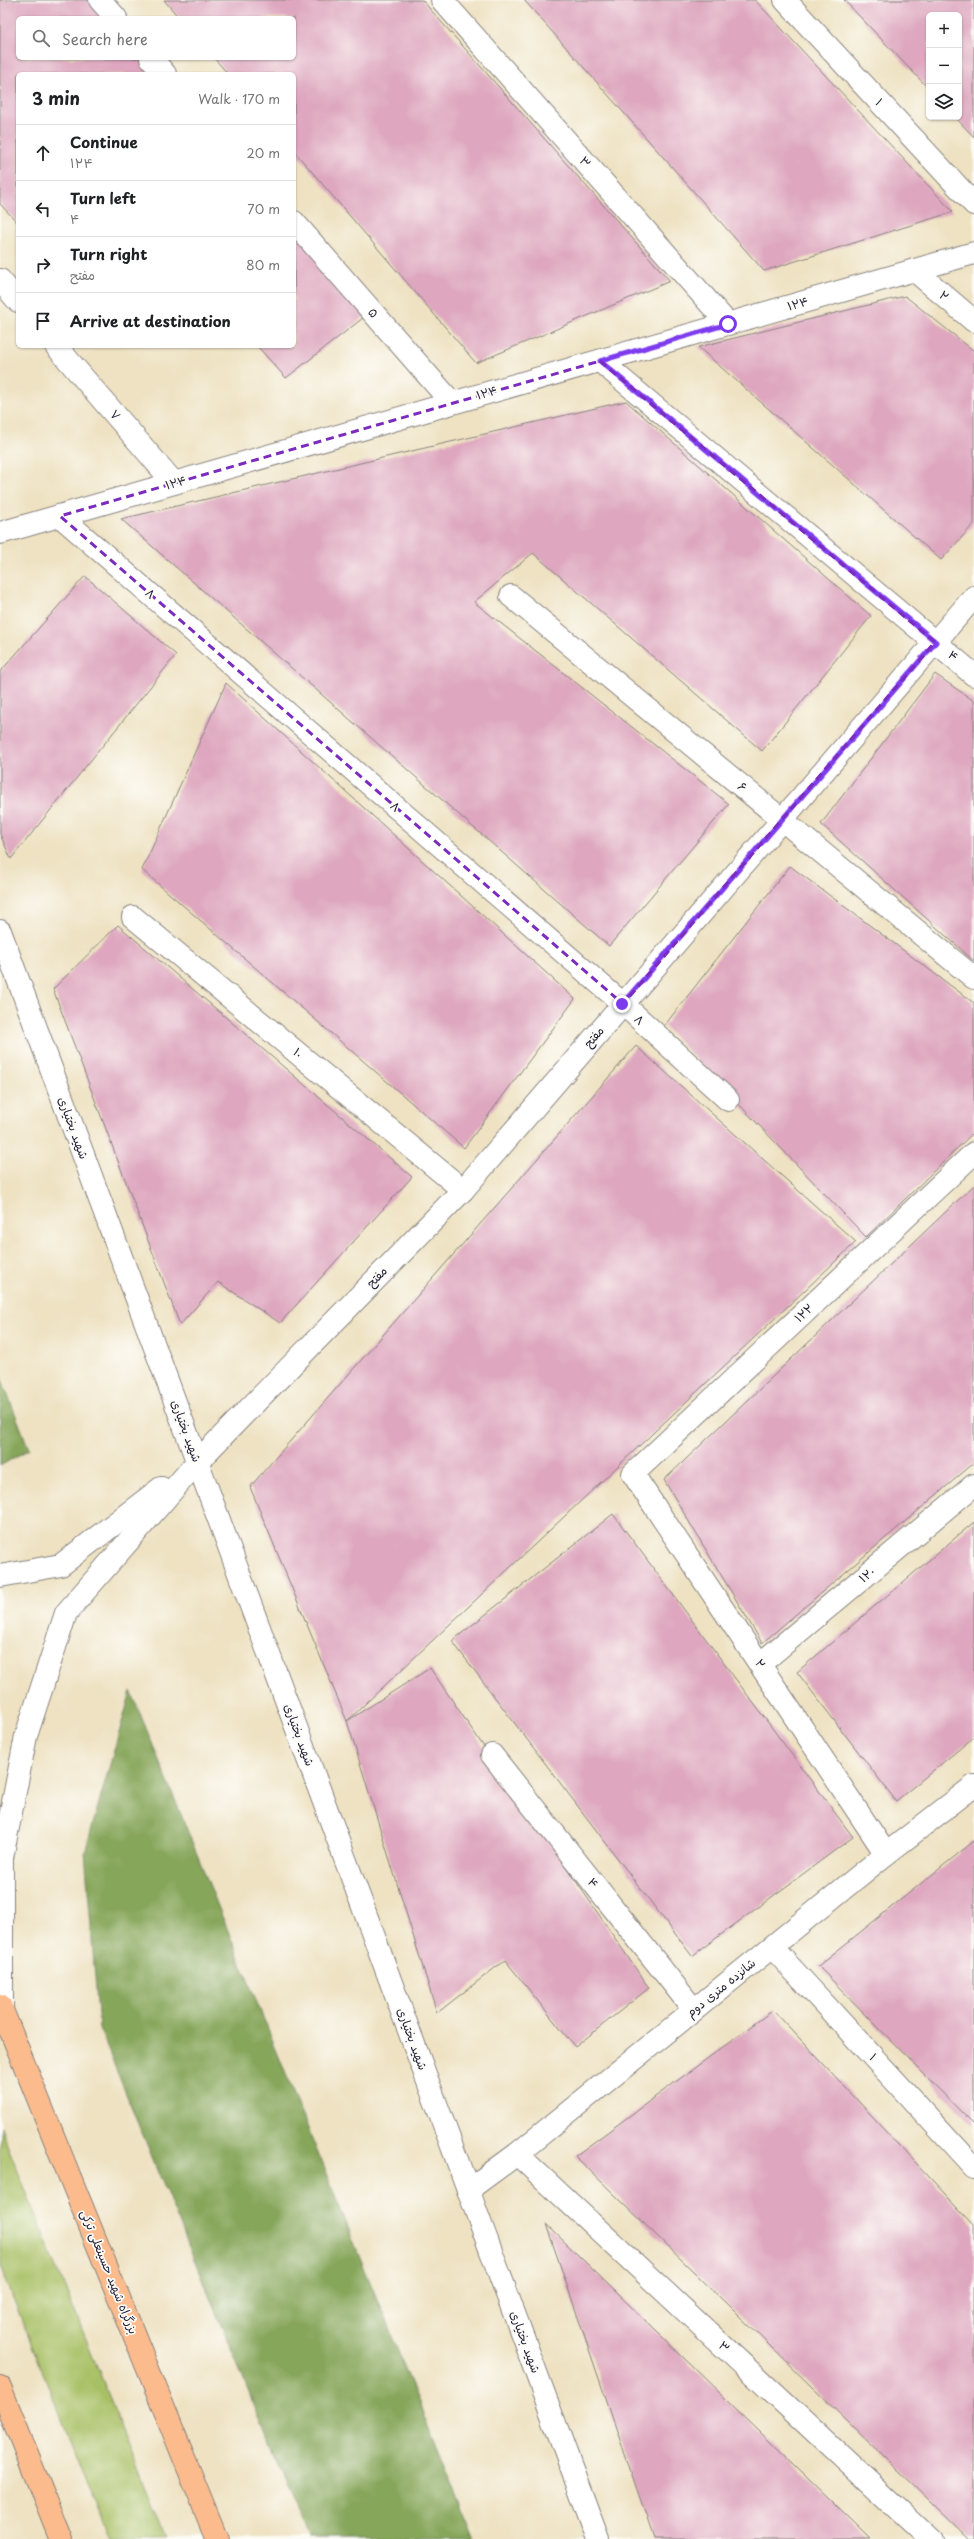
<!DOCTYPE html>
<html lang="en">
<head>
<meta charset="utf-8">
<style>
  :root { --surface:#fff; --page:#f2f2f2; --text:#202124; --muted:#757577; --line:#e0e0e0 }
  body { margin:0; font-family:"Playpen Sans","Playpen Sans Arabic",sans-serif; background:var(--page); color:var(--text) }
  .controls { position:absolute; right:12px; top:12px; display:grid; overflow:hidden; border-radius:6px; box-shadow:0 1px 3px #0004 }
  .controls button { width:36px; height:36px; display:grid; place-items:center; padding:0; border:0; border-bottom:1px solid var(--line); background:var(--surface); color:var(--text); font:20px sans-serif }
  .stop { position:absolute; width:12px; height:12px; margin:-9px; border:3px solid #7c3aed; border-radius:50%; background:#fff }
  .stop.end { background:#7c3aed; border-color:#fff; box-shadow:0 1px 4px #0008 }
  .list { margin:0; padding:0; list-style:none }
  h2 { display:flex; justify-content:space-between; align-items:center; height:52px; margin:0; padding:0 16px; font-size:17px }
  h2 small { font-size:13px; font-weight:400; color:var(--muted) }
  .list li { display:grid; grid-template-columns:26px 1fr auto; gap:12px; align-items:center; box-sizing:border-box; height:56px; padding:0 16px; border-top:1px solid var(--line) }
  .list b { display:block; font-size:15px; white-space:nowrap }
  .list p { margin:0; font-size:13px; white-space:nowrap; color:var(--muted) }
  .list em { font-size:13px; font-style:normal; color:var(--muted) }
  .icon { flex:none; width:22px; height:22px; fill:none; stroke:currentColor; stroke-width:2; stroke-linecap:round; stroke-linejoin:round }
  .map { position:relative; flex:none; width:974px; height:2539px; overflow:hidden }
  .search { position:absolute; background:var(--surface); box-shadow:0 1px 3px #0004; left:16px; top:16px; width:280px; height:44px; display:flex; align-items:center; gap:10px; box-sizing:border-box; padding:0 14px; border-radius:6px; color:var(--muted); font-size:15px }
  .panel { position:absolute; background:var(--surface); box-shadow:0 1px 3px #0004; left:16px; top:72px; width:280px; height:276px; border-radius:6px }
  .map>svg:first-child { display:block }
</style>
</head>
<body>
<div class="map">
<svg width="974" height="2539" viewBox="0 0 974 2539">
  <rect width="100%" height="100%" fill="#fdfcf7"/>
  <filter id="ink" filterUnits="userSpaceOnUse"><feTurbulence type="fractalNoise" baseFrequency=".025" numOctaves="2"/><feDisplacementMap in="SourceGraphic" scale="8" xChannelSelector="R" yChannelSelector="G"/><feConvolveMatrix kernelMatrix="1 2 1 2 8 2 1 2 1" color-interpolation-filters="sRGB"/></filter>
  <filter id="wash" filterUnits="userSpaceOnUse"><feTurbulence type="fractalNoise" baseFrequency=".012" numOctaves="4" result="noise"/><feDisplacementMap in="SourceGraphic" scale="16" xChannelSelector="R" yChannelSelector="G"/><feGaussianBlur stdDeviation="0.9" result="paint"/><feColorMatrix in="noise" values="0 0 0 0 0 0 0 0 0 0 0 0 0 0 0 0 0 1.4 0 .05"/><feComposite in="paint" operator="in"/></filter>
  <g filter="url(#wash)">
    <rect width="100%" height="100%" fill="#eee2c2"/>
    <!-- green -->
    <path fill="#a8c065" stroke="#657150" d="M0,2127L167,2539H110L0,2266Z"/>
    <!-- forest -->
    <g fill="#86a65a" stroke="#54644a">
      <path d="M0,1375L29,1449L0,1466Z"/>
      <path d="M131,1691L474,2539H309L99,2028L85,1852Z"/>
    </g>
    <g id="blocks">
      <!-- building -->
      <g fill="#dea7bf">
        <path d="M0,0H100L116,18H18V58H151L165,74H18V223L0,204Z"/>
        <path d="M164,0H422L670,281L476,363L294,151V74H228L214,58H294V18H179Z"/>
        <path d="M524,0H755L953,212L764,271Z"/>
        <path d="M844,0H974V137L955,117H959V15H929V89Z"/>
        <path d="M294,222L372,311L286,378L257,346H294Z"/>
        <path d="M905,296L974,351V524L941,560L698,347Z"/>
        <path d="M626,401L871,616L762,751L533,553L474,602L729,804L609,946L121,519Z"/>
        <path d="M85,576L176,655L11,859L0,834V672Z"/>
        <path d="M935,674L974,701V961L821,824Z"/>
        <path d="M226,683L575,999L464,1148L142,870Z"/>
        <path d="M790,866L974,1003V1132L866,1237L664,1026Z"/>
        <path d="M118,925L412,1177L280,1323L218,1282L180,1325L53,989Z"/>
        <path d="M636,1046L856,1242L347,1721L430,1668L649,1988L575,2047L505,1960L437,2013L347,1721L250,1487Z"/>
        <path d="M974,1185V1463L762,1643L664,1480Z"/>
        <path d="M613,1514L853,1837L692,1956L452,1641Z"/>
        <path d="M974,1522V1737L896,1801L797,1672Z"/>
        <path d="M974,1841V2125L818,1966Z"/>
        <path d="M773,2010L974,2225V2539H968L575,2156Z"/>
        <path d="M546,2224L870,2539H654Z"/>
      </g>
    </g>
  </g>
  <g filter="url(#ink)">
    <use href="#blocks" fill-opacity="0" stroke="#88827e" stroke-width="1"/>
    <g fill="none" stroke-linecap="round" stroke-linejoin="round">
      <defs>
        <g id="minor">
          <path d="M100,0L116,18"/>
          <path d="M442,0L728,324"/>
          <path d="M785,0L974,204"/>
          <path d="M151,58L165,74"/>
          <path d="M294,222L452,403"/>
          <path d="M914,270L974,321"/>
          <path d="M0,280L18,301"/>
          <path d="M56,346L174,483"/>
          <path d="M600,361L974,675"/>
          <path d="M60,516L623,1004L728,1100"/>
          <path d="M511,596L974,978"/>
          <path d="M133,917L463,1190"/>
          <path d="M0,931L598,2539"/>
          <path d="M0,1576L61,1565L161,1488"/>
          <path d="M760,1664L974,1485"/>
          <path d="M492,1755L694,2010"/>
          <path d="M886,1854L633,1474L974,1153"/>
          <path d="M772,1947L974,2167"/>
          <path d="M2,2011V1858L26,1736L66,1613L198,1461L463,1190L974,597"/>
          <path d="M517,2154L930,2539"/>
          <path d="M468,2190L517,2154L886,1854L974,1786"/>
        </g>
        <path id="tertiary" d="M0,533L974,253"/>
        <g id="trunk">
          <path d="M0,2005L217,2539"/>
          <path d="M0,2387L61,2539"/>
        </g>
      </defs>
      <!-- minor casing -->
      <use href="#minor" stroke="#88827e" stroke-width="24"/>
      <!-- tertiary casing -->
      <use href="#tertiary" stroke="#88827e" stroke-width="24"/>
      <!-- trunk casing -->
      <use href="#trunk" stroke="#88827e" stroke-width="24"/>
      <!-- minor -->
      <use href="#minor" stroke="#fff" stroke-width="22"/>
      <!-- tertiary -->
      <use href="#tertiary" stroke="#fff" stroke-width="22"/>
      <!-- trunk -->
      <use href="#trunk" stroke="#fbbb8d" stroke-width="22"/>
    </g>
  </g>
  <g fill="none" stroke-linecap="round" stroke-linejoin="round" filter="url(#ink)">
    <!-- route -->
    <path stroke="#7c3aed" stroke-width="5" d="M622,1004L936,642L600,361L728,324"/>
  </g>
  <!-- marked area -->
  <path fill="none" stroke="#7b2cbf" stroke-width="3" stroke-dasharray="8 5" stroke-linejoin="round" d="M600,361L935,642L623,1004L60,516Z"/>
  <g text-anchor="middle" stroke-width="3.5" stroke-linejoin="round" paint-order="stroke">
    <!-- street labels -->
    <g font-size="12" fill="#22223b" stroke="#fdfcf7">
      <text transform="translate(879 102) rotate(47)" y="4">۱</text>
      <text transform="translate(585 162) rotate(49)" y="4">۳</text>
      <text transform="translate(944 296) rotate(40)" y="4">۲</text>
      <text transform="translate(798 304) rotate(-16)" y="4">۱۲۴</text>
      <text transform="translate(373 313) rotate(49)" y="4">۵</text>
      <text transform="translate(487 393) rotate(-16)" y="4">۱۲۴</text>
      <text transform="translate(115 415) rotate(49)" y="4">۷</text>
      <text transform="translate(176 483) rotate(-16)" y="4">۱۲۴</text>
      <text transform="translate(150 594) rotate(41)" y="4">۸</text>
      <text transform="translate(953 656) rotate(41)" y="4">۴</text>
      <text transform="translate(742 787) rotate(40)" y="4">۶</text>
      <text transform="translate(395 807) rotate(41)" y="4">۸</text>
      <text transform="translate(639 1020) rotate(42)" y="4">۸</text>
      <text transform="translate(594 1037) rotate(-49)" y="4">مفتح</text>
      <text transform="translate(298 1053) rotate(40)" y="4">۱۰</text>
      <text transform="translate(73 1128) rotate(70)" y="4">شهید بختیاری</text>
      <text transform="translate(377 1277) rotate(-46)" y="4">مفتح</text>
      <text transform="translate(804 1313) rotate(-43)" y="4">۱۲۲</text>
      <text transform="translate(186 1431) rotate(70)" y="4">شهید بختیاری</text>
      <text transform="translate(867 1575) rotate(-40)" y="4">۱۲۰</text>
      <text transform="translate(760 1664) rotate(56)" y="4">۲</text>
      <text transform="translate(299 1735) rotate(70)" y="4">شهید بختیاری</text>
      <text transform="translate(593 1883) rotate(52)" y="4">۴</text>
      <text transform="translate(721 1988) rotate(-39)" y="4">شانزده متری دوم</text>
      <text transform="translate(412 2039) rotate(70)" y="4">شهید بختیاری</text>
      <text transform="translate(873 2057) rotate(47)" y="4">۱</text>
      <text transform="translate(109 2272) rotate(68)" y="4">بزرگراه شهید حسینعلی ترکی</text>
      <text transform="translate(525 2342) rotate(70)" y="4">شهید بختیاری</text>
      <text transform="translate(724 2347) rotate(43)" y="4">۳</text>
    </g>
  </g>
</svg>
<div class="controls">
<button>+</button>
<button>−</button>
<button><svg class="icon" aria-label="layers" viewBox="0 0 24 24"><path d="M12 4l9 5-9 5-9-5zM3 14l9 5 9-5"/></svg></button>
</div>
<div class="stop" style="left:728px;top:324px"></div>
<div class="stop end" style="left:622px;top:1004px"></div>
<div class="search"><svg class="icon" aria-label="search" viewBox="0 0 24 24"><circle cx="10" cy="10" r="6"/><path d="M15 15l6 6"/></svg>Search here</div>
<section class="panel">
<h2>3 min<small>Walk · 170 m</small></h2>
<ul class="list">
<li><svg class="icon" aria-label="ahead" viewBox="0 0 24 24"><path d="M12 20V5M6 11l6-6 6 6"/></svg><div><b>Continue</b><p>۱۲۴</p></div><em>20 m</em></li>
<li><svg class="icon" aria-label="left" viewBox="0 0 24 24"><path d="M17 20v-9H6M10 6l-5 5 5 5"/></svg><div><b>Turn left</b><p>۴</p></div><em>70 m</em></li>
<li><svg class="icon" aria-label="right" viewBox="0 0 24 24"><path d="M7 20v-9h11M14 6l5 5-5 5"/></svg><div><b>Turn right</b><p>مفتح</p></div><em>80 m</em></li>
<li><svg class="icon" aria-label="arrive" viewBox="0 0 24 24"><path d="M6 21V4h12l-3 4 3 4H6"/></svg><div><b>Arrive at destination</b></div></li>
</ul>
</section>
</div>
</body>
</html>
